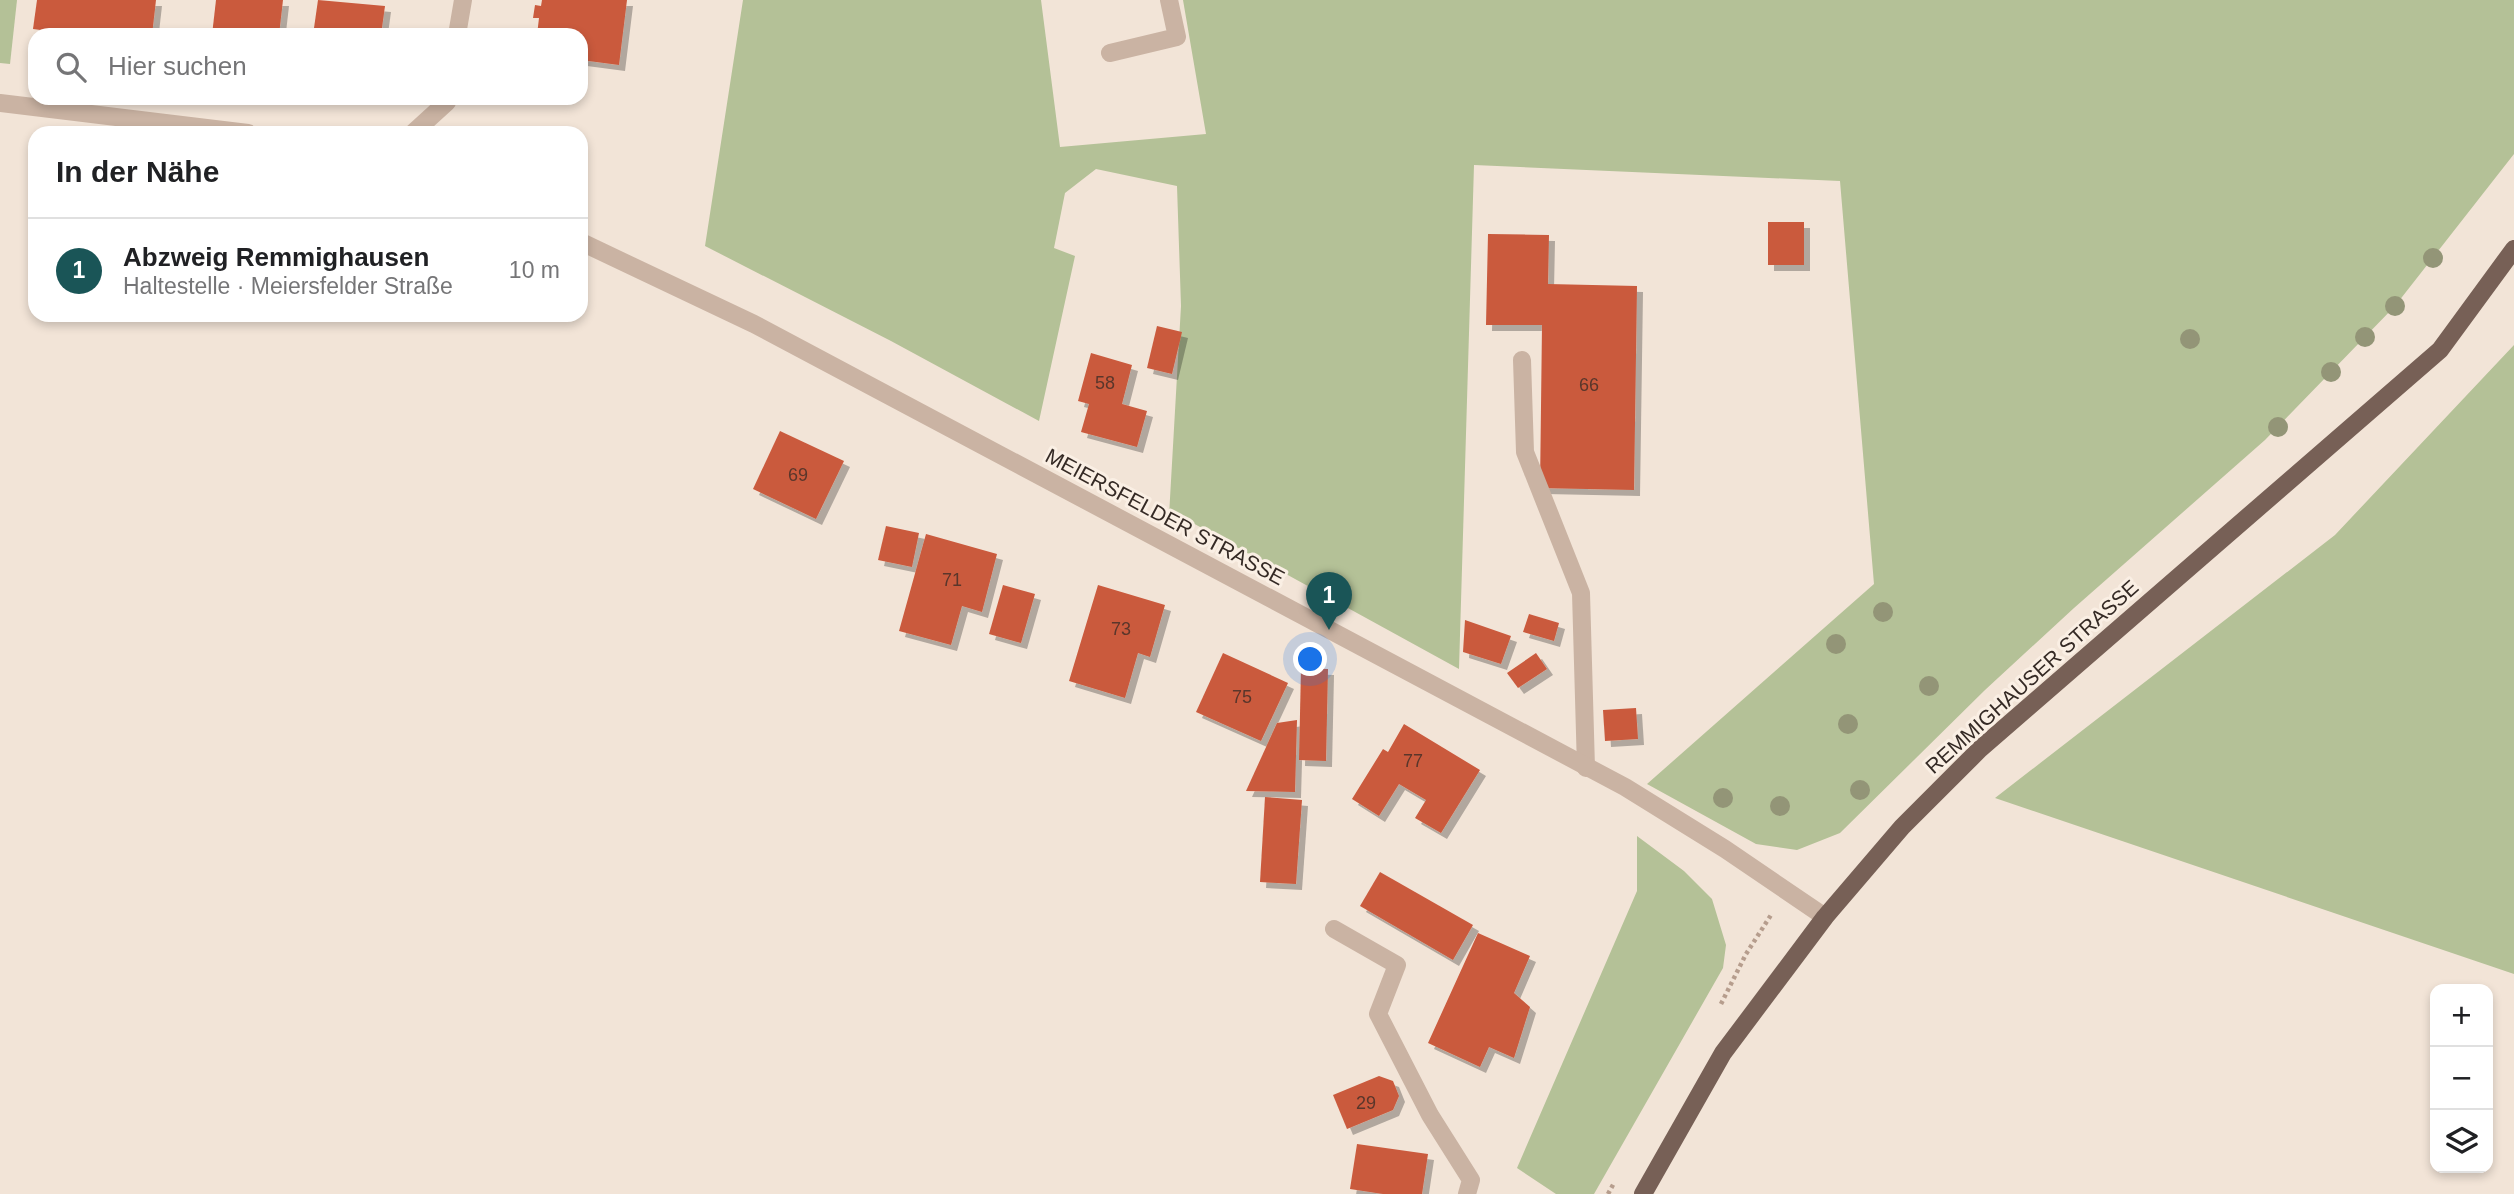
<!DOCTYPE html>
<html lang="de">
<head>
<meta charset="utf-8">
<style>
  :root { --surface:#fff; --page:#f6f6f6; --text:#202124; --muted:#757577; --line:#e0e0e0; --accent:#1a5557 }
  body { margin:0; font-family:Helvetica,sans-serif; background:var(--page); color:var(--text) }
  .controls { position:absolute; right:21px; bottom:21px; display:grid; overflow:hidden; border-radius:14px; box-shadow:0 4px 10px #0003 }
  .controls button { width:63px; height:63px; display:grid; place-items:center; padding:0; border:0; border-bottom:2px solid var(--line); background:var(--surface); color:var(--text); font:35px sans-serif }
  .you { position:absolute; left:1311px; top:660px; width:24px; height:24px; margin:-18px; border:5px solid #fff; border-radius:50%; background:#1a73e8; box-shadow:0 0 0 10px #1a73e833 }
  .badge { display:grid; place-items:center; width:46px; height:46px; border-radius:50%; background:var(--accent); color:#fff; font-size:23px; font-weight:700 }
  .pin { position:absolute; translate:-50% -58px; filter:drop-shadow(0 2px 4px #0008) }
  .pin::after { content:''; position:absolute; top:37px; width:24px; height:21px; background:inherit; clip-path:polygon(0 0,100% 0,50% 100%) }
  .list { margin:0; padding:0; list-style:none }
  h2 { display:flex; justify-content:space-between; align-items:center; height:91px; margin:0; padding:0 28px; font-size:30px }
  h2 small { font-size:23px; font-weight:400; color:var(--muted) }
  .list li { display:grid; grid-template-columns:46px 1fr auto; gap:21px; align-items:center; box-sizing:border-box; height:105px; padding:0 28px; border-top:2px solid var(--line) }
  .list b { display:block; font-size:26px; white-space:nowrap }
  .list p { margin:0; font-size:23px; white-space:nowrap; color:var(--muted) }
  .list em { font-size:23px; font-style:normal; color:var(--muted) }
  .icon { flex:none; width:38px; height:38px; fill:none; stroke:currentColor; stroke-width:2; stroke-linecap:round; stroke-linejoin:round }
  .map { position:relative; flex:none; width:2514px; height:1194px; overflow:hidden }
  .search { position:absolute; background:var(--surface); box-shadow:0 4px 10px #0003; left:28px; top:28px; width:560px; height:77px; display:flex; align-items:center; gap:18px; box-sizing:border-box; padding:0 24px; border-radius:21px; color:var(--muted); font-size:26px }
  .panel { position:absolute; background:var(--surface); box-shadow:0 4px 10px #0003; left:28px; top:126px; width:560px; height:196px; border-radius:21px }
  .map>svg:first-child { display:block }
</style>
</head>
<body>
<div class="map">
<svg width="2514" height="1194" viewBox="0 0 2514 1194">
  <defs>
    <filter id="shadow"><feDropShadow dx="6" dy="6" stdDeviation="0" flood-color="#0004"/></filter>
  </defs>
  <rect width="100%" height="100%" fill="#f2e4d7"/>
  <!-- green -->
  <g fill="#b4c197">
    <path d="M0,0H17L10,64L0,63Z"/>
    <path d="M743,0H1041L1060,147L1206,134L1183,0H2514V154L2395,306L2265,440L2074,608L1985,690L1840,833L1797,850L1756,844L1647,784L1874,584L1840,181L1474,165L1459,669L1191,522L1169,516L1181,306L1177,186L1096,169L1065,193L1054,248L1075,256L1039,421L891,341L705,246Z"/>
    <path d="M2514,345V974L1995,798L2335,535Z"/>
    <path d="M1637,836L1684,871L1712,899L1726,945L1723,968L1594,1194H1556L1517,1168L1637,891Z"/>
  </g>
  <!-- building -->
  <g fill="#ca5a3d" filter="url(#shadow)">
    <path d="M37,0H156L152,35H79L33,29Z"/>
    <path d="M216,0H283L279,35H212Z"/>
    <path d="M318,0L385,6L381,35H313Z"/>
    <path d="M542,0H627L619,65L581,60V35H537L539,18H533L535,5L541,6Z"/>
    <rect x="1768" y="222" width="36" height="43"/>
    <path d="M1488,234L1549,235L1548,284L1637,286L1634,490L1540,488L1542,325H1486Z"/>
    <path d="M1157,326L1182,332L1172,374L1147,368Z"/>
    <path d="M1091,353L1132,365L1122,404L1147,411L1137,447L1081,432L1089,404L1078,401Z"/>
    <path d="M780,431L844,461L816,519L753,489Z"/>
    <path d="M886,526L919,533L912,567L878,560Z"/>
    <path d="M926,534L997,554L982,612L962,606L951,645L899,631Z"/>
    <path d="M1003,585L1035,594L1021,643L989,634Z"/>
    <path d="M1098,585L1165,605L1150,657L1138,653L1125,698L1069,681Z"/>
    <path d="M1529,614L1559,623L1554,641L1523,632Z"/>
    <path d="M1465,620L1511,636L1501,664L1463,652Z"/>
    <path d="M1223,653L1288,683L1261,741L1196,712Z"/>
    <path d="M1536,653L1547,669L1518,688L1507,673Z"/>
    <path d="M1301,668L1328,669L1326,761L1299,760Z"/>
    <path d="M1636,708L1638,739L1605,741L1603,710Z"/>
    <path d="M1297,720L1295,792L1246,791L1277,723Z"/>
    <path d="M1404,724L1480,770L1441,833L1415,818L1426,800L1399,784L1379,816L1352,799L1383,749L1388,752Z"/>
    <path d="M1265,797L1302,800L1296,884L1260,882Z"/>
    <path d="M1380,872L1473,925L1453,960L1360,906Z"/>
    <path d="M1478,933L1530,956L1514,993L1530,1007L1514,1058L1489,1047L1480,1067L1428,1043Z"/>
    <path d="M1379,1076L1393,1081L1399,1096L1393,1110L1347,1129L1333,1095Z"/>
    <path d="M1357,1144L1428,1154L1422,1194H1383L1350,1189Z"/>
  </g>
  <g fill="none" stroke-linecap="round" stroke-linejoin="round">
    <!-- path -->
    <g stroke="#b69d8d" stroke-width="4.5" stroke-dasharray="3.5 3.5" stroke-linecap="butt">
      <path d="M1721,1004L1746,954L1771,915"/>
      <path d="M1608,1194L1614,1183"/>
    </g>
    <!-- service -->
    <g stroke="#cab3a3" stroke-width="18">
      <path d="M1110,53L1177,37L1169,0"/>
      <path d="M1522,360L1525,452L1581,593L1586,768"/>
      <path d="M1334,929L1397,965L1378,1014L1430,1115L1471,1180L1467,1194"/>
    </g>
    <!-- minor -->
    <g stroke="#cab3a3" stroke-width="18">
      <path d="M457,35L463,0"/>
      <path d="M0,103L248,133"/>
      <path d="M413,133L447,102V98"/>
      <path d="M581,242L754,324L1625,787L1725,849L1825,917"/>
    </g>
    <!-- primary -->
    <path stroke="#776056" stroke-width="18" d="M1643,1194L1723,1053L1825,917L1902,827L1980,749L2440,350L2514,249"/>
  </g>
  <!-- trees -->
  <g fill="#939577">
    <circle cx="2433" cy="258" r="10"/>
    <circle cx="2395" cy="306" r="10"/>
    <circle cx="2365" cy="337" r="10"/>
    <circle cx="2190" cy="339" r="10"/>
    <circle cx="2331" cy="372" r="10"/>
    <circle cx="2278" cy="427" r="10"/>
    <circle cx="1883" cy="612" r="10"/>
    <circle cx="1836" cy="644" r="10"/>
    <circle cx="1929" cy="686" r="10"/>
    <circle cx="1848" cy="724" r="10"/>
    <circle cx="1860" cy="790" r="10"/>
    <circle cx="1723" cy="798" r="10"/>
    <circle cx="1780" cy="806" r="10"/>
  </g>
  <g text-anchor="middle" stroke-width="6" stroke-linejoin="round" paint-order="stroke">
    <!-- number labels -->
    <g font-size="18" fill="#5a362b">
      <text x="1105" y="389">58</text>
      <text x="1589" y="391">66</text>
      <text x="798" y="481">69</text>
      <text x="952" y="586">71</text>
      <text x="1121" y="635">73</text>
      <text x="1242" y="703">75</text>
      <text x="1413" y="767">77</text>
      <text x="1366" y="1109">29</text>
    </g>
    <!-- street labels -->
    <g font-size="21" fill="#352a25" stroke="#faefe4">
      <text transform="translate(1165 517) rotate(28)" y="7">MEIERSFELDER STRASSE</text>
      <text transform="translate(2032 677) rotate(-42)" y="7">REMMIGHAUSER STRASSE</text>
    </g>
  </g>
</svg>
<div class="controls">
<button>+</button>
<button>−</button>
<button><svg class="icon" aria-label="layers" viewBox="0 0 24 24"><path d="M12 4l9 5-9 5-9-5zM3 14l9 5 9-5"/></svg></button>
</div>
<div class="you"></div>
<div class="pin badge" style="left:1329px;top:630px">1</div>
<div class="search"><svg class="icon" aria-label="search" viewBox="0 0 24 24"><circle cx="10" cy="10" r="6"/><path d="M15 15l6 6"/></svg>Hier suchen</div>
<section class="panel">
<h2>In der Nähe<small></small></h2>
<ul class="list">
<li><span class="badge">1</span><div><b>Abzweig Remmighausen</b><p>Haltestelle · Meiersfelder Straße</p></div><em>10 m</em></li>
</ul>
</section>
</div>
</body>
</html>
